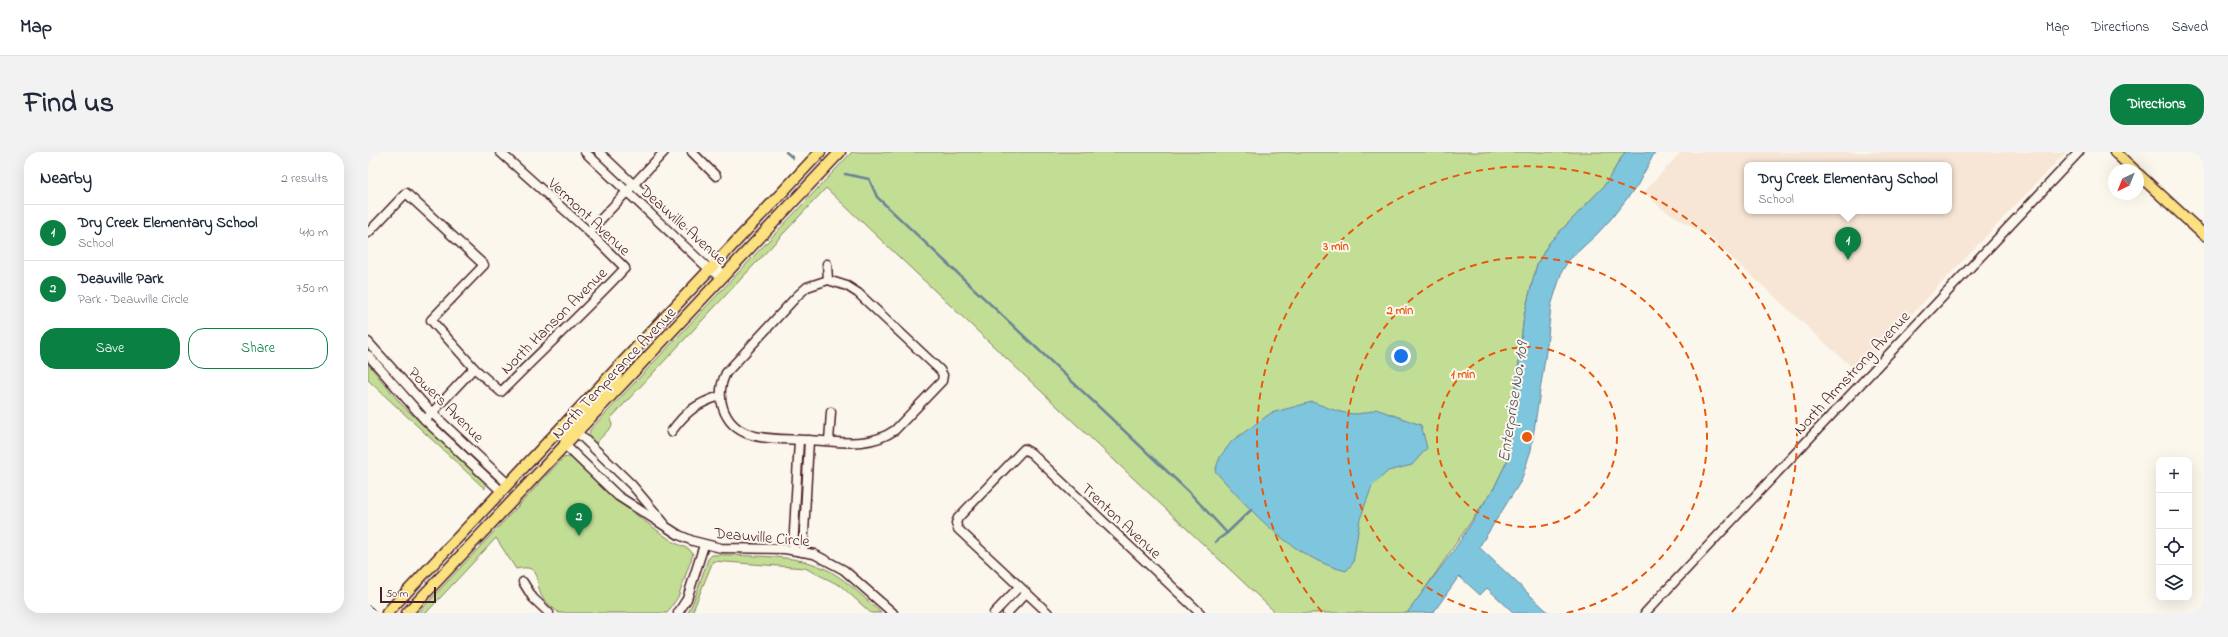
<!DOCTYPE html>
<html lang="en">
<head>
<meta charset="utf-8">
<style>
  :root { --surface:#fff; --page:#f2f2f3; --text:#1f2937; --muted:#747a83; --line:#e0e1e3; --accent:#0b8043 }
  body { margin:0; font-family:"Indie Flower",sans-serif; background:var(--page); color:var(--text) }
  .controls { position:absolute; right:12px; bottom:12px; display:grid; overflow:hidden; border-radius:8px; box-shadow:0 4px 16px #0002 }
  .controls button { width:36px; height:36px; display:grid; place-items:center; padding:0; border:0; border-bottom:1px solid var(--line); background:var(--surface); color:var(--text); font:20px sans-serif }
  .compass { position:absolute; left:1740px; top:12px; width:36px; height:36px; border-radius:50%; background:var(--surface); box-shadow:0 4px 16px #0002; rotate:223deg }
  .scale { position:absolute; left:12px; bottom:10px; width:56px; box-sizing:border-box; padding-left:4px; border:2px solid #4a1f2b; border-top:0; font-size:11px; line-height:14px; white-space:nowrap; color:#4a1f2b; -webkit-text-stroke:3px #fbf7ec; paint-order:stroke }
  .you { position:absolute; left:1033px; top:204px; width:14px; height:14px; margin:-10px; border:3px solid #fff; border-radius:50%; background:#1a73e8; box-shadow:0 0 0 6px #1a73e833 }
  .badge { display:grid; place-items:center; width:26px; height:26px; border-radius:50%; background:var(--accent); color:#fff; font-size:13px; font-weight:700 }
  .pin { position:absolute; translate:-50% -33px; filter:drop-shadow(0 1px 2px #0008) }
  .pin::after { content:''; position:absolute; top:21px; width:14px; height:12px; background:inherit; clip-path:polygon(0 0,100% 0,50% 100%) }
  .popup { position:absolute; left:1376px; top:10px; width:208px; height:52px; box-sizing:border-box; display:grid; place-content:center; border-radius:8px; background:var(--surface); filter:drop-shadow(0 1px 3px #0005); font-size:13px; white-space:nowrap; color:var(--muted) }
  .popup b { font-size:15px; color:var(--text) }
  .popup::after { content:''; position:absolute; left:50%; top:100%; margin-left:-8px; border:8px solid transparent; border-top-color:var(--surface) }
  .list { margin:0; padding:0; list-style:none }
  h2 { display:flex; justify-content:space-between; align-items:center; height:52px; margin:0; padding:0 16px; font-size:17px }
  h2 small { font-size:13px; font-weight:400; color:var(--muted) }
  .list li { display:grid; grid-template-columns:26px 1fr auto; gap:12px; align-items:center; box-sizing:border-box; height:56px; padding:0 16px; border-top:1px solid var(--line) }
  .list b { display:block; font-size:15px; white-space:nowrap }
  .list p { margin:0; font-size:13px; white-space:nowrap; color:var(--muted) }
  .list em { font-size:13px; font-style:normal; color:var(--muted) }
  .actions { display:flex; gap:8px; padding:12px 16px }
  .actions a { flex:1; padding:9px 0; border:1px solid var(--accent); border-radius:16px; text-align:center; font-size:14px; color:var(--accent) }
  .actions .main { background:var(--accent); color:#fff }
  .icon { flex:none; width:22px; height:22px; fill:none; stroke:currentColor; stroke-width:2; stroke-linecap:round; stroke-linejoin:round }
  .map { position:relative; flex:none; width:1836px; height:461px; overflow:hidden; border-radius:16px }
  header { display:flex; align-items:center; gap:24px; box-sizing:border-box; height:56px; padding:0 20px; background:var(--surface); border-bottom:1px solid var(--line) }
  header strong { font-size:19px }
  nav { display:flex; gap:22px; margin-inline-start:auto; font-size:14px }
  .intro { display:flex; align-items:center; justify-content:space-between; box-sizing:border-box; height:96px; padding:0 24px }
  h1 { margin:0; font-size:28px }
  .button { padding:10px 18px; border-radius:16px; background:var(--accent); color:#fff; font-size:14px; font-weight:700 }
  main { display:flex; gap:24px; padding:0 24px }
  aside { flex:1; background:var(--surface); border-radius:16px; box-shadow:0 4px 16px #0002 }
  .map>svg:first-child { display:block }
</style>
</head>
<body>
<header>
<strong>Map</strong>
<nav><a>Map</a><a>Directions</a><a>Saved</a></nav>
</header>
<div class="intro"><h1>Find us</h1><a class="button">Directions</a></div>
<main>
<aside>
<h2>Nearby<small>2 results</small></h2>
<ul class="list">
<li><span class="badge">1</span><div><b>Dry Creek Elementary School</b><p>School</p></div><em>410 m</em></li>
<li><span class="badge">2</span><div><b>Deauville Park</b><p>Park · Deauville Circle</p></div><em>750 m</em></li>
</ul>
<div class="actions"><a class="main">Save</a><a>Share</a></div>
</aside>
<div class="map">
<svg width="1836" height="461" viewBox="0 0 1836 461">
  <rect width="100%" height="100%" fill="#fbf7ec"/>
  <filter id="ink" filterUnits="userSpaceOnUse"><feTurbulence type="fractalNoise" baseFrequency=".025" numOctaves="2"/><feDisplacementMap in="SourceGraphic" scale="8" xChannelSelector="R" yChannelSelector="G"/><feConvolveMatrix kernelMatrix="1 2 1 2 8 2 1 2 1" color-interpolation-filters="sRGB"/></filter>
  <g filter="url(#ink)">
    <!-- built -->
    <path fill="#f7e6d5" fill-rule="evenodd" d="M1313,0H1698L1489,220L1341,85L1293,56L1276,40ZM1379,13H1581V59H1379Z"/>
    <!-- green -->
    <g fill="#c2de95" stroke="#867e60">
      <path d="M484,0H1257L1236,34L1181,91L1169,112L1156,163L1140,307L1126,336L1045,454L1039,461H908L458,36L243,266L244,274L227,292C222,288 220,285 222,278Z"/>
      <path d="M0,212L34,253L117,331V337L0,228Z"/>
      <path d="M200,305L203,306L248,348L305,390L321,397L325,402L310,445L299,461H191C185,456 177,450 173,443C167,429 174,411 148,417L128,386L58,461H50L195,306Z"/>
      <path d="M344,403C358,402 373,404 387,404C453,406 466,417 513,461H503L473,434L437,416L345,409L324,461H320L326,448L340,407Z"/>
    </g>
    <!-- water -->
    <g fill="#7ec6de" stroke="#698396">
      <path d="M1257,0H1287L1269,34L1242,68L1229,82L1201,108L1194,119L1183,154L1179,193L1163,298L1153,329L1111,395L1181,461H1146L1119,436L1112,443L1091,424L1065,461H1039L1088,395L1126,336L1140,307L1156,163L1169,112L1181,91L1236,34Z"/>
      <path d="M944,250C968,258 983,268 1008,257L1053,273L1059,296L1044,313L1020,319L1004,334L992,367L985,411L978,419C924,406 883,359 847,319L852,305L864,289L903,261Z"/>
    </g>
    <g fill="none" stroke-linecap="round" stroke-linejoin="round">
      <!-- stream -->
      <g stroke="#698396" stroke-width="2.5">
        <path d="M418,0L425,6"/>
        <path d="M477,22L501,27L509,45L822,341L859,381"/>
        <path d="M847,390L859,381L884,357"/>
      </g>
      <defs>
        <g id="minor">
          <path d="M217,0L342,118L355,125"/>
          <path d="M231,0L348,111L355,125"/>
          <path d="M324,0L348,24"/>
          <path d="M221,80L296,0"/>
          <path d="M0,81L38,41L116,113L63,168L106,216L133,240C174,198 217,159 257,116L221,80L132,0"/>
          <path d="M459,112L460,128"/>
          <path d="M460,128L479,134L490,141L572,218L575,223L574,229L527,278C500,297 470,289 439,288C408,286 367,292 355,256C351,244 352,233 358,221L429,144L439,135Z"/>
          <path d="M0,190L64,261L140,332"/>
          <path d="M0,203L57,268L133,339"/>
          <path d="M60,265L106,216"/>
          <path d="M209,280L264,333L296,371"/>
          <path d="M303,280C318,260 327,252 352,244"/>
          <path d="M461,289L463,260"/>
          <path d="M197,293L250,344L311,383L325,389L353,396L417,397L446,402L476,418L525,461"/>
          <path d="M425,398L431,288"/>
          <path d="M435,400L441,288"/>
          <path d="M155,430L165,446L181,461"/>
          <path d="M0,459L2,461"/>
          <path d="M310,461L319,447L336,393"/>
          <path d="M626,461L651,435"/>
          <path d="M639,461L658,441"/>
          <path d="M680,461L590,377L588,371L590,366L656,297L663,301L832,461"/>
          <path d="M1277,461L1711,0"/>
        </g>
        <g id="major">
          <path d="M1747,0L1766,18"/>
          <path d="M1770,22L1836,83"/>
          <path d="M197,293L198,281L242,234L249,223"/>
          <path d="M19,461L452,0"/>
          <path d="M39,461L472,0"/>
        </g>
      </defs>
      <!-- minor casing -->
      <use href="#minor" stroke="#4a1f2b" stroke-width="11"/>
      <!-- major casing -->
      <use href="#major" stroke="#4a1f2b" stroke-width="13"/>
      <!-- minor -->
      <use href="#minor" stroke="#fbf7ec" stroke-width="8"/>
      <!-- major -->
      <use href="#major" stroke="#fbe180" stroke-width="10"/>
    </g>
  </g>
  <!-- distance rings -->
  <g fill="none" stroke="#e8590c" stroke-width="2" stroke-dasharray="7 5">
    <circle cx="1159" cy="285" r="90"/>
    <path d="M1120 461A180 180 0 1 1 1198 461"/>
    <path d="M954 460A270 270 0 1 1 1364 460"/>
  </g>
  <g text-anchor="middle" stroke-width="4" stroke-linejoin="round" paint-order="stroke">
    <!-- street labels -->
    <g font-size="16" fill="#4a1f2b" stroke="#fbf7ec">
      <text transform="translate(222 64) rotate(43)" y="6">Vermont Avenue</text>
      <text transform="translate(316 72) rotate(42)" y="6">Deauville Avenue</text>
      <text transform="translate(185 168) rotate(-45)" y="6">North Hanson Avenue</text>
      <text transform="translate(245 220) rotate(-47)" y="6">North Temperance Avenue</text>
      <text transform="translate(1483 220) rotate(-47)" y="6">North Armstrong Avenue</text>
      <text transform="translate(79 252) rotate(45)" y="6">Powers Avenue</text>
      <text transform="translate(754 368) rotate(43)" y="6">Trenton Avenue</text>
      <text transform="translate(394 384) rotate(5)" y="6">Deauville Circle</text>
    </g>
    <!-- water labels -->
    <g font-size="17" font-style="italic" fill="#5a5161" stroke="#fbf7ec">
      <text transform="translate(1144 250) rotate(-81)" y="6">Enterprise No. 109</text>
    </g>
  </g>
  <circle cx="1159" cy="285" r="6" fill="#e8590c" stroke="#fbf7ec" stroke-width="2"/>
  <g font-size="12" text-anchor="middle" font-weight="bold" fill="#e8590c" stroke="#fbf7ec" stroke-width="4" stroke-linejoin="round" paint-order="stroke">
    <text x="968" y="98">3 min</text>
    <text x="1032" y="162">2 min</text>
    <text x="1095" y="226">1 min</text>
  </g>
</svg>
<div class="controls">
<button>+</button>
<button>−</button>
<button><svg class="icon" aria-label="locate" viewBox="0 0 24 24"><circle cx="12" cy="12" r="6"/><path d="M12 2v4M12 18v4M2 12h4M18 12h4"/></svg></button>
<button><svg class="icon" aria-label="layers" viewBox="0 0 24 24"><path d="M12 4l9 5-9 5-9-5zM3 14l9 5 9-5"/></svg></button>
</div>
<svg class="compass" viewBox="-18 -18 36 36"><path d="M0-13l5 13h-10z" fill="#e53935"/><path d="M0 13l5-13h-10z" fill="#747a83"/></svg>
<div class="scale">50 m</div>
<div class="you"></div>
<div class="pin badge" style="left:1480px;top:108px">1</div>
<div class="popup"><b>Dry Creek Elementary School</b>School</div>
<div class="pin badge" style="left:211px;top:384px">2</div>
</div>
</main>
</body>
</html>
